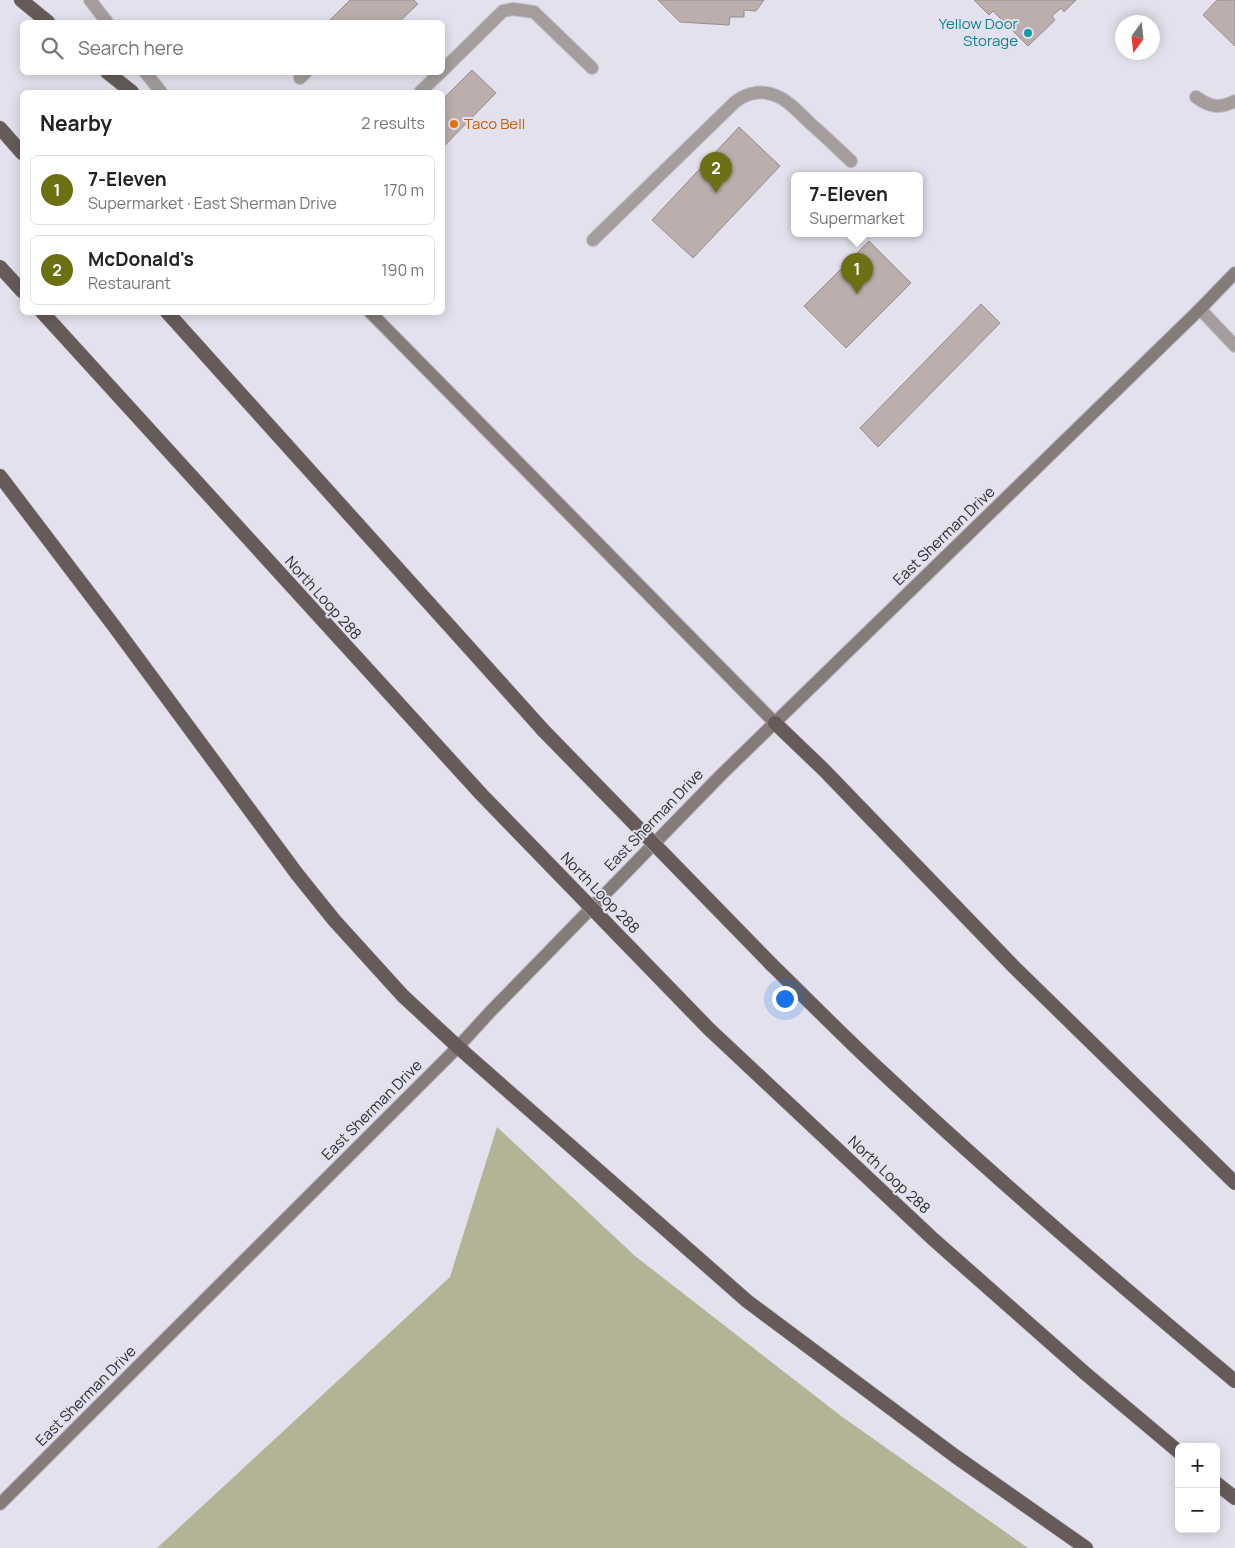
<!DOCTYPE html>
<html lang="en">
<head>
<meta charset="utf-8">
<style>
  :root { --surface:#fff; --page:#f2f2f2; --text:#222; --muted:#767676; --line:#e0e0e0; --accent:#6d6f13 }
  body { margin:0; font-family:Manrope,sans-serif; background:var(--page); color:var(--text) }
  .controls { position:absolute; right:15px; bottom:15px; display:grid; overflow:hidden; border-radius:8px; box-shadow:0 2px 12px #0003 }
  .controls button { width:45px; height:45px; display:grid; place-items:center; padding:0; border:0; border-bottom:1px solid var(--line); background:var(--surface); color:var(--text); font:25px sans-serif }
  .compass { position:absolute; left:1115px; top:15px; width:45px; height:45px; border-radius:50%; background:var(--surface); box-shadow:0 2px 12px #0003; rotate:195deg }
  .you { position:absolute; left:784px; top:998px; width:18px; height:18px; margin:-12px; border:4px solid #fff; border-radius:50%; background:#1a73e8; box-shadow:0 0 0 8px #1a73e833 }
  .badge { display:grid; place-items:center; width:32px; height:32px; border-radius:50%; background:var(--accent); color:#fff; font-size:16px; font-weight:700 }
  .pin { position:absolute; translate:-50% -41px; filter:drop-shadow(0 1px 2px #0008) }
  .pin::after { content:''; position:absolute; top:26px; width:18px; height:15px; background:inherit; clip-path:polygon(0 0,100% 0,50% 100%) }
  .popup { position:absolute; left:791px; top:172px; width:132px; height:65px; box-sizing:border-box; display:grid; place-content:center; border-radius:8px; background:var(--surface); filter:drop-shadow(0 1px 4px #0005); font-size:16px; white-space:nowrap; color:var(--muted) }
  .popup b { font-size:19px; color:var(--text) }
  .popup::after { content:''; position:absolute; left:50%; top:100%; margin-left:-10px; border:10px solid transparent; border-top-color:var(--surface) }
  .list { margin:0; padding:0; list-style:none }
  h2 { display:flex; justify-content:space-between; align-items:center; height:65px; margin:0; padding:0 20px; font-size:21px }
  h2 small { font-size:16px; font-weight:400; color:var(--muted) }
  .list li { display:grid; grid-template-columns:32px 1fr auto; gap:15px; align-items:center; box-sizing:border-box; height:70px; margin:0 10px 10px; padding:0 10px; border:1px solid var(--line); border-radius:8px }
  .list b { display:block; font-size:19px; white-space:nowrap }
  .list p { margin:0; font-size:16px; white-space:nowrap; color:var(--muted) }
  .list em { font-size:16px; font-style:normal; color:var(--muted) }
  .icon { flex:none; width:28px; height:28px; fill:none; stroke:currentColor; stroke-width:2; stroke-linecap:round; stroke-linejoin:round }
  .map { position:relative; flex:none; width:1235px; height:1548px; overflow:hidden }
  .search { position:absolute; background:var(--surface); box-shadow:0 2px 12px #0003; left:20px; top:20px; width:425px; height:55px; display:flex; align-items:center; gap:12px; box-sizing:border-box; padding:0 18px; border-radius:8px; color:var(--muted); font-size:19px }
  .panel { position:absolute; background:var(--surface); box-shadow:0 2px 12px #0003; left:20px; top:90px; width:425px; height:225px; border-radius:8px }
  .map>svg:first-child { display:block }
</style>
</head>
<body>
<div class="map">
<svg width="1235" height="1548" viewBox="0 0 1235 1548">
  <rect width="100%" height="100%" fill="#e2e1ed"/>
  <!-- green -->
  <path fill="#b2b495" d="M497,1127L635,1256L841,1416L1028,1548H157L450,1277Z"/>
  <!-- building -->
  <g fill="#bcaeac" stroke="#998c8a">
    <path d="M350,0H414L418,4L399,22H328Z"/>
    <path d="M658,0H764L756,11L744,10V17H730L729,25L680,22Z"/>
    <path d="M974,0H1076L1064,12L1061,8L1052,16L1055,20L1028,46L993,11L989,15Z"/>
    <path d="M1217,0H1235V46L1203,15Z"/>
    <path d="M472,70L496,93L442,148V100Z"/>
    <path d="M739,127L780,166L693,258L652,220Z"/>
    <path d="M869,241L911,283L846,348L804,306Z"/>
    <path d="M981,304L1000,323L878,447L860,428Z"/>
  </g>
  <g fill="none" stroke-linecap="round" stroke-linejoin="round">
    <defs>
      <g id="service">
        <path d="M442,71L503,11L513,9L534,12L592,68"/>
        <path d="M300,78L306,72"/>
        <path d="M420,92L441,72"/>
        <path d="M1196,97C1210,107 1219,109 1235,101"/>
        <path d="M593,240L735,102C745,94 759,90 771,94C787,98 799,113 811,124C825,136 838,149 851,161"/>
      </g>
      <path id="minor" d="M1200,309L1235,346"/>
      <g id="tertiary">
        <path d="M90,0L107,22"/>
        <path d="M145,72L161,92"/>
      </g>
      <g id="secondary">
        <path d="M370,312L775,723"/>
        <path d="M0,1504L458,1047L490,1012L721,775L1200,309L1235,273"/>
      </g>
      <g id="trunk">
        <path d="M21,0L48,22"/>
        <path d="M107,72L132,92"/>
        <path d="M0,128L22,153"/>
        <path d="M0,267L22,291"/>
        <path d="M42,312L481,794"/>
        <path d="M167,312L543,730"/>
        <path d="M0,476L114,626L297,874L334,920L403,996L458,1047L747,1301L955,1456L1086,1548"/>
        <path d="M775,723L824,770L1013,966L1235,1183"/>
        <path d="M771,964C808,1000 844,1037 882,1072C996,1179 1115,1281 1235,1381"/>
        <path d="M709,1029L933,1239L1086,1374L1179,1452"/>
        <path d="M1216,1483L1235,1498"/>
      </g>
    </defs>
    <!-- service casing -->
    <use href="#service" stroke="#bebdc8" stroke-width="14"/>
    <!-- minor casing -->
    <use href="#minor" stroke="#bebdc8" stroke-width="14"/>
    <!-- tertiary casing -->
    <use href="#tertiary" stroke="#bebdc8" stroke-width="14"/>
    <!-- secondary casing -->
    <use href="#secondary" stroke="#bebdc8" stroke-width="14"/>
    <!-- trunk casing -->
    <use href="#trunk" stroke="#bebdc8" stroke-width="15"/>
    <!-- service -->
    <use href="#service" stroke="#a49d9c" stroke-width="12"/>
    <!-- minor -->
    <use href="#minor" stroke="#a49d9c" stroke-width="12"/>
    <!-- tertiary -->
    <use href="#tertiary" stroke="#a49d9c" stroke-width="12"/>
    <!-- secondary -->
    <use href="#secondary" stroke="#857c7a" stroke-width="12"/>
    <!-- trunk -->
    <use href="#trunk" stroke="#665b58" stroke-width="14"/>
    <defs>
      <g id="trunk-bridge">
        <path d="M543,730L771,964"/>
        <path d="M481,794L709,1029"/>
      </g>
    </defs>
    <!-- trunk-bridge casing -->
    <use href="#trunk-bridge" stroke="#bebdc8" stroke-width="15" stroke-linecap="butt"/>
    <!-- trunk-bridge -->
    <use href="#trunk-bridge" stroke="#665b58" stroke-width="14"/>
  </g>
  <!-- markers -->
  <circle fill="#0f9aa8" stroke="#e2e1ed" stroke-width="2" cx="1028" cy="33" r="5"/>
  <circle fill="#e8710a" stroke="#e2e1ed" stroke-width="2" cx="454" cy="124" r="5"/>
  <g text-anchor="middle" stroke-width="4" stroke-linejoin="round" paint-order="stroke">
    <!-- culture labels -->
    <g font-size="15" fill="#0d838f" stroke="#e2e1ed" text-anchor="end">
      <text x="1018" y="29">Yellow Door<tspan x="1018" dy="17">Storage</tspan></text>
    </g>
    <!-- food labels -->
    <g font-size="15" fill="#c56008" stroke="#e2e1ed" text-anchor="start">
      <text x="464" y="129">Taco Bell</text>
    </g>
    <!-- street labels -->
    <g font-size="15" fill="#2e2e33" stroke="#e2e1ed">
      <text transform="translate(944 536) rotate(-44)" y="5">East Sherman Drive</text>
      <text transform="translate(323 598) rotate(48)" y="5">North Loop 288</text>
      <text transform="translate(654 820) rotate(-46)" y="5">East Sherman Drive</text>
      <text transform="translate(600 893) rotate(46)" y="5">North Loop 288</text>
      <text transform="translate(372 1110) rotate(-45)" y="5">East Sherman Drive</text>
      <text transform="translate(889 1175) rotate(43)" y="5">North Loop 288</text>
      <text transform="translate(86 1396) rotate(-45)" y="5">East Sherman Drive</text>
    </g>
  </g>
</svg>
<div class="controls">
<button>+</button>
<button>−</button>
</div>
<svg class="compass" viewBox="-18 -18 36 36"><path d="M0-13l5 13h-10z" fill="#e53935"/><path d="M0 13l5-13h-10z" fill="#767676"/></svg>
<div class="you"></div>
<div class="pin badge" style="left:857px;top:294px">1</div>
<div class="popup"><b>7-Eleven</b>Supermarket</div>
<div class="pin badge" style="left:716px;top:193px">2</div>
<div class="search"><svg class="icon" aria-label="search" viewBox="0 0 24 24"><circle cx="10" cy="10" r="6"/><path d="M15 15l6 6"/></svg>Search here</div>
<section class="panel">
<h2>Nearby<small>2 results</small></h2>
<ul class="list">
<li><span class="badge">1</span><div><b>7-Eleven</b><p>Supermarket · East Sherman Drive</p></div><em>170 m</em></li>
<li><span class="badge">2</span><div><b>McDonald's</b><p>Restaurant</p></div><em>190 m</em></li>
</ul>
</section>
</div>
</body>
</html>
